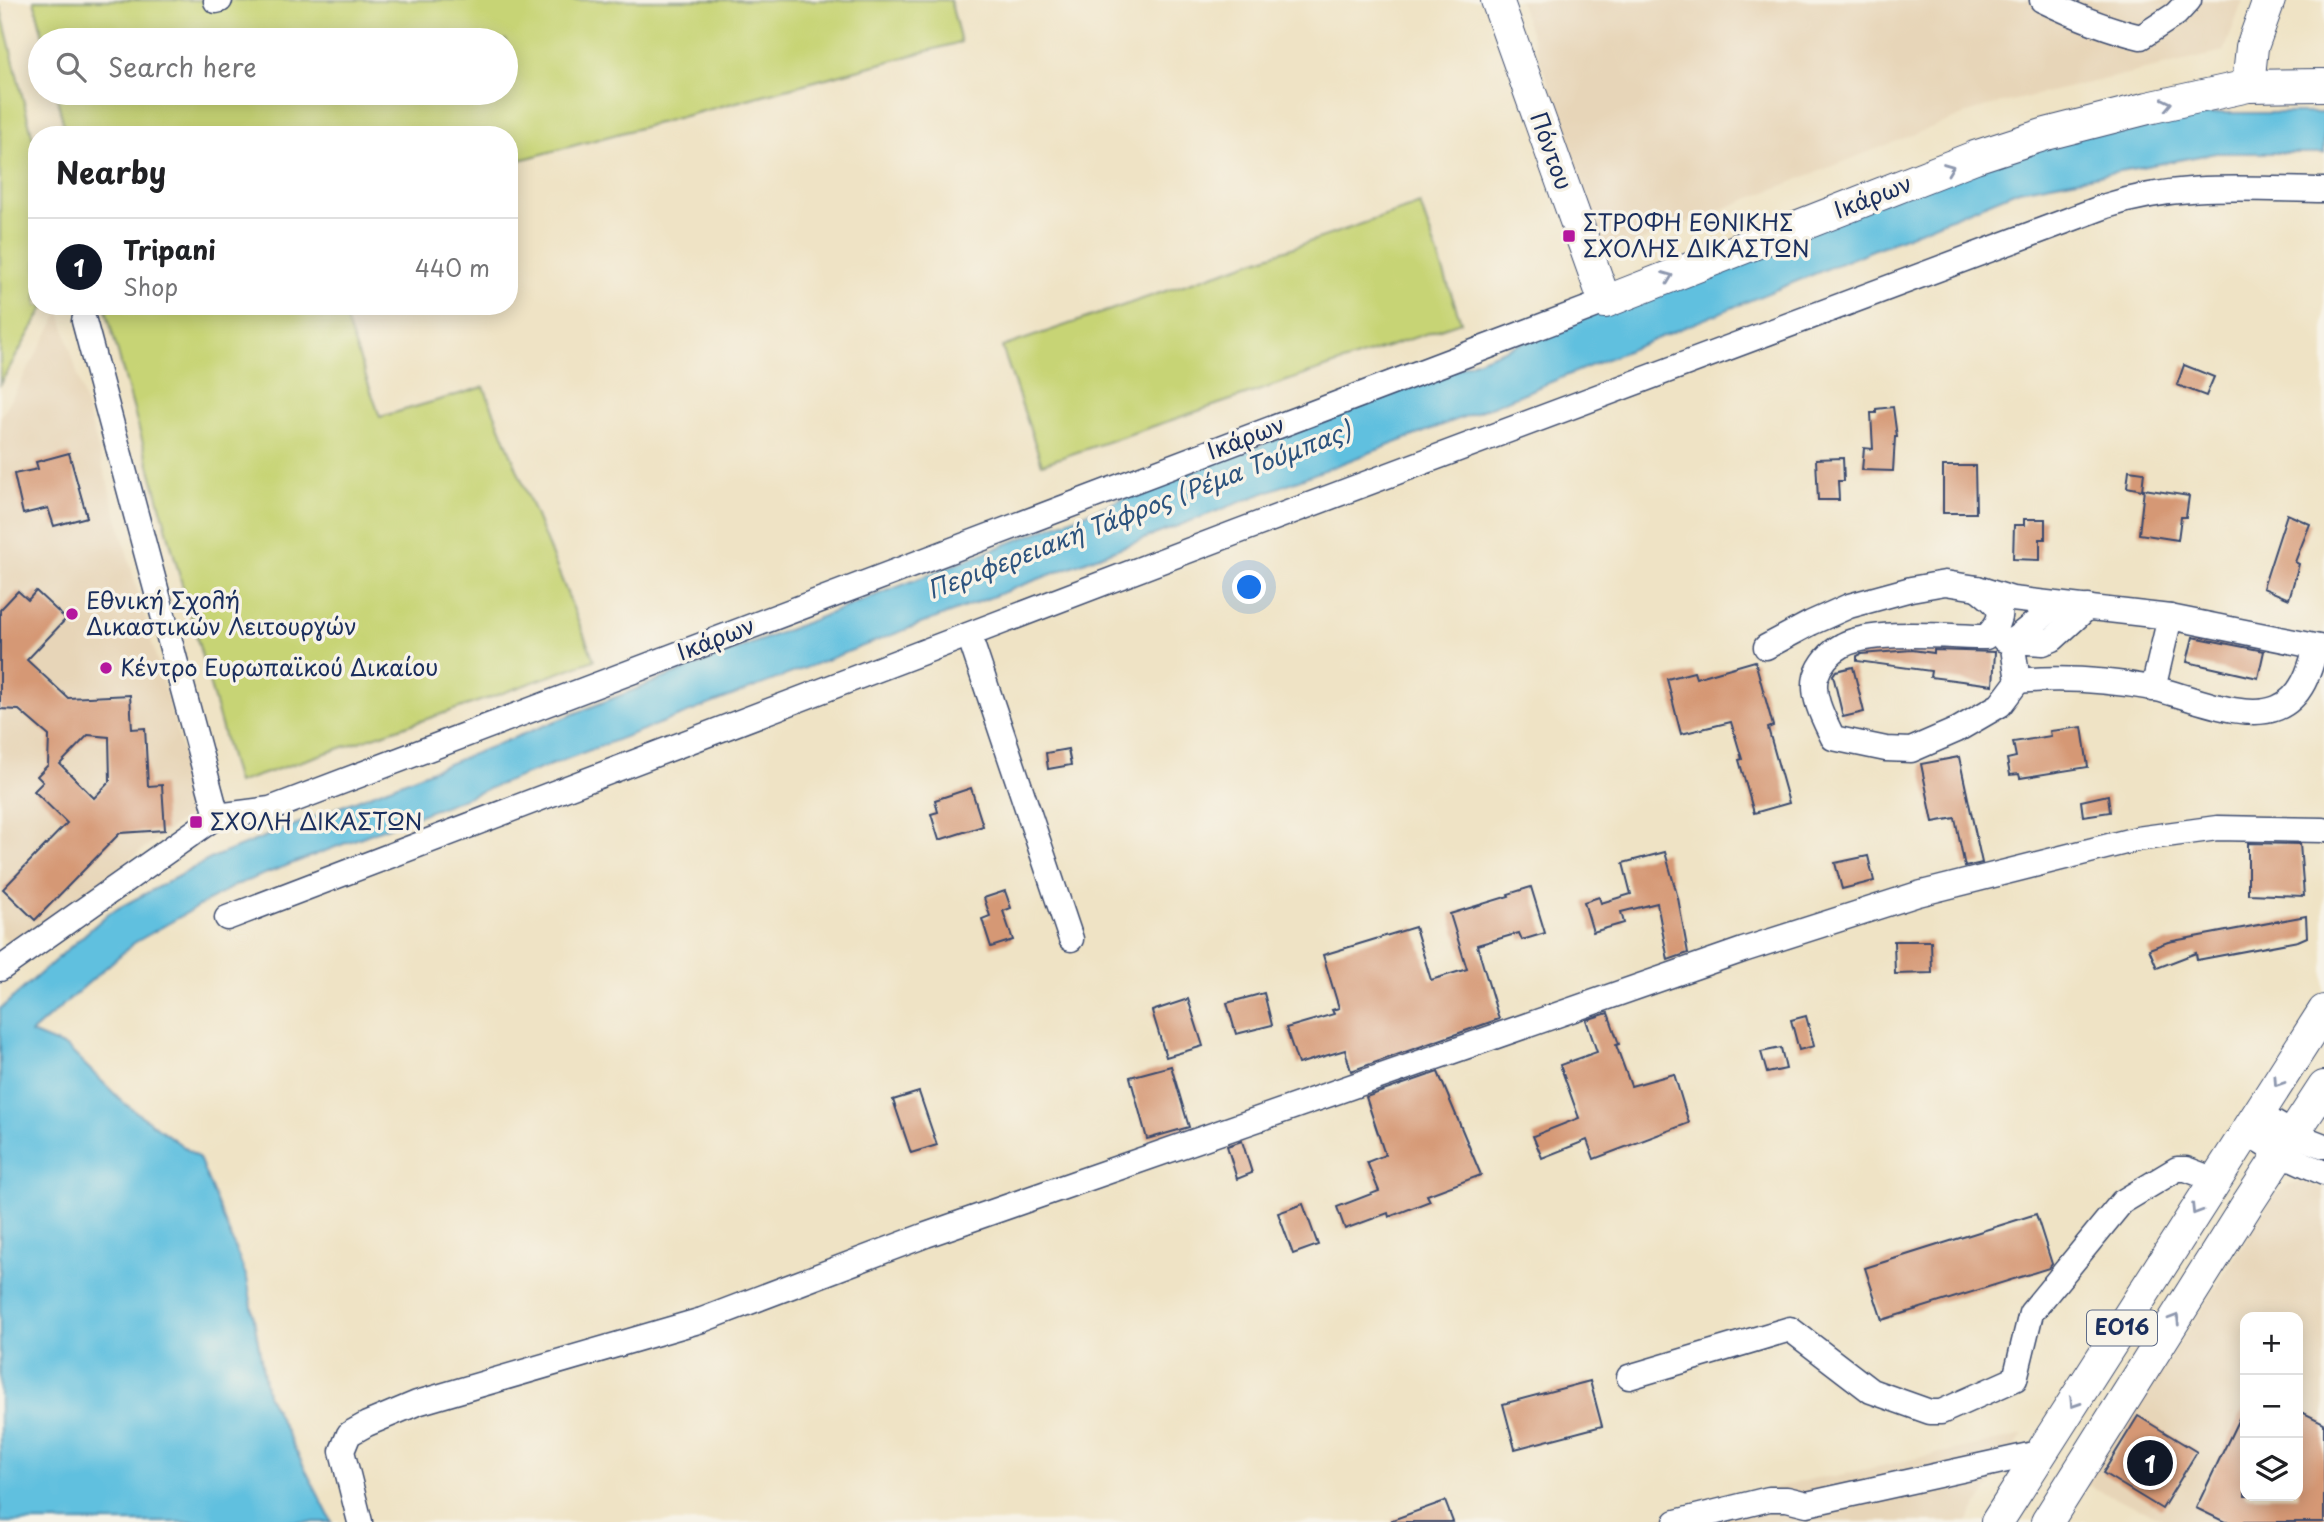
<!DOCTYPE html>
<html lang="en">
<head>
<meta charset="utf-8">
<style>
  :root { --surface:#fff; --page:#f6f6f6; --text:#202124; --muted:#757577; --line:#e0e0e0; --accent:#111827 }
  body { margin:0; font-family:"Playpen Sans",sans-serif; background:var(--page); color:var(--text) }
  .controls { position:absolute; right:21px; bottom:21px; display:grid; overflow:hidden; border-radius:14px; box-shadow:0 4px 18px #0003 }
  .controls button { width:63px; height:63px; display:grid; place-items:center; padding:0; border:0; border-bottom:2px solid var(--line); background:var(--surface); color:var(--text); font:35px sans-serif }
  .you { position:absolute; left:1250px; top:588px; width:24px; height:24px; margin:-18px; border:5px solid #fff; border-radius:50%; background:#1a73e8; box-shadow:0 0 0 10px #1a73e833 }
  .badge { display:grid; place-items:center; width:46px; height:46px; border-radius:50%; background:var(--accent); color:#fff; font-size:23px; font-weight:700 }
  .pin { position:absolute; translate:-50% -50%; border:4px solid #fff; box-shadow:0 2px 7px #0006 }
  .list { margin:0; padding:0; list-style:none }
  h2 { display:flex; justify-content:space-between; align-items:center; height:91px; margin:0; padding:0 28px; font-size:30px }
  h2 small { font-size:23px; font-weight:400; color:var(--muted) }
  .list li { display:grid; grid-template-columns:46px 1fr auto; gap:21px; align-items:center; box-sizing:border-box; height:98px; padding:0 28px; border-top:2px solid var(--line) }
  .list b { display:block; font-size:26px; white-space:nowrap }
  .list p { margin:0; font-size:23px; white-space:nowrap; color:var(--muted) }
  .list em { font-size:23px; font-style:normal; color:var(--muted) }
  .icon { flex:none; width:38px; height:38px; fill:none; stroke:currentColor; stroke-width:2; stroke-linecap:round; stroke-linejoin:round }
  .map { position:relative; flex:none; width:2324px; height:1522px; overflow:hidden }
  .search { position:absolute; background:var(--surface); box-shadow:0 4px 18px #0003; left:28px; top:28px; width:490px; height:77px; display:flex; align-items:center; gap:18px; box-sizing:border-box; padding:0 24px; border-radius:38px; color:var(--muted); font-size:26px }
  .panel { position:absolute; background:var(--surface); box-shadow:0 4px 18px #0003; left:28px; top:126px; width:490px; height:189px; border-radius:28px }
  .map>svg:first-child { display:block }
</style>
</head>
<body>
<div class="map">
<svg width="2324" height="1522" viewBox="0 0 2324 1522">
  <rect width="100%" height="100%" fill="#f7f3e8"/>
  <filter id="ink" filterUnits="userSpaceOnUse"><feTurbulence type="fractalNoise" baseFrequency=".0143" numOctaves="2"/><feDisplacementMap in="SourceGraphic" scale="14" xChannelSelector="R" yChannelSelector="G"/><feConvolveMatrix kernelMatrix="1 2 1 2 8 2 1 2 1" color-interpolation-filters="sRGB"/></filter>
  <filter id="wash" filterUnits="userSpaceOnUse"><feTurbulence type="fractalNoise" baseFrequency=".00686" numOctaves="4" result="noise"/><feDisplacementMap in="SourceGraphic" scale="28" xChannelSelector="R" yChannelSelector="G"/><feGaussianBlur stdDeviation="1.57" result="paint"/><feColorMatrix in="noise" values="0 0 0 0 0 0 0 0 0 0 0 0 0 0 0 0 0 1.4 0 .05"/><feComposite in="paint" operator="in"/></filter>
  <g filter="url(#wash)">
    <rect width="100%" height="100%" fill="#efe3c5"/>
    <!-- built -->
    <g fill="#e7d5b8" fill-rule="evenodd">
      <path d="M1519,0H2243L2224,52L1984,107L1607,254Z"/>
      <path d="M60,312L198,808L14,946L0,934V419Z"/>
      <path d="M2305,1180L2324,1190V1522H2170L2085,1484L2190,1328L2274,1195L2289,1184ZM2245,1317H2298V1496H2245Z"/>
      <path d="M2023,1435L1967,1522H1639L1816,1478L1835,1476Z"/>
    </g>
    <!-- green -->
    <g fill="#c7d475" stroke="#71826a" stroke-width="2">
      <path d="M34,0H950L961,42L509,163V135H66L56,93H506V40H44Z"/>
      <path d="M0,6L37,155V306H45L0,384Z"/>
      <path d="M1420,204L1461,322L1042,464L1002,347Z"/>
      <path d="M105,306H341L380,417L484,387L594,660L489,698L237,783Z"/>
    </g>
    <!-- water -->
    <path fill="#61c0df" stroke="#3e789e" stroke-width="2" d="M2219,113H2324V153H2216L2019,190L1495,405L236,885L134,943L31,1033L68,1048L124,1103L199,1158L247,1278L267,1394L332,1522H0V1009L109,913L214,857L644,686L2041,140Z"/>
    <g id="blocks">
      <!-- building -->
      <g fill="#d59875" fill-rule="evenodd">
        <path d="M2184,365L2214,377L2206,396L2177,385Z"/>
        <path d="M1893,407L1897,437H1895L1893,471L1862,470L1864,448L1873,449L1871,413H1876V409Z"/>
        <path d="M69,453L87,517L54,526L48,508L23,514L14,474L38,469L36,462Z"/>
        <path d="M1843,458L1844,481H1838L1839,500H1818L1816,459Z"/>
        <path d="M1943,466H1975L1976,513H1943Z"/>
        <path d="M2129,470L2144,472L2142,490L2127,487Z"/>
        <path d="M2144,489L2189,496L2186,517H2181L2178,540L2139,534Z"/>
        <path d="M2287,514L2310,524L2295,562L2299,564L2289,599L2263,588Z"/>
        <path d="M2024,519H2045V539H2040V560L2013,559L2014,525H2024Z"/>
        <path d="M18,591L28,600L36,591L66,619L27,660L68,698L130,695L132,729L145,728L148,786L162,785L165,830L120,833L35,920L3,889L67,823L34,791L43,782L37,776L48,765L49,736L19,710L0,709V610ZM88,735L109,737L110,781L94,798L60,764Z"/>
        <path d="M2193,637L2264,651L2258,678L2187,662Z"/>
        <path d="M1912,650L1934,653V650L1995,652L1993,685L1930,677L1931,671L1857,661V656L1861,654Z"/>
        <path d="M1755,661L1773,726L1768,728L1789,803L1754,813L1739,760L1742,759L1731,722L1681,734L1667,679L1694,672L1696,678Z"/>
        <path d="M1853,667L1864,712L1843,717L1833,675L1836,671Z"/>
        <path d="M2082,727L2088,767L2020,778L2019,774L2010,775L2007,759L2016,757L2013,742L2051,736L2050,731Z"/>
        <path d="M1068,749L1071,765L1048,769L1046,753Z"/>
        <path d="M1959,757L1982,863L1965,867L1955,818L1933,822L1921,764Z"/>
        <path d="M971,788L983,826L939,840L931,814L938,812L935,800Z"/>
        <path d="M2108,795L2110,812L2083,816L2081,801Z"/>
        <path d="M2248,843L2300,844L2304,896L2248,894Z"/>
        <path d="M1665,852L1678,898L1688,953L1668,960L1657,903L1621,912L1624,923L1593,932L1584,902L1599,897L1601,903L1631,894L1623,863Z"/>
        <path d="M1868,856L1874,881L1842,889L1835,863Z"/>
        <path d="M1531,887L1545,933L1522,940L1519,933L1477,945L1499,1019L1351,1071L1345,1050L1298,1064L1286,1028L1334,1014L1332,1010L1339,1008L1323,955L1415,927L1431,980L1467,969L1450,914L1509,896L1508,894Z"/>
        <path d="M1005,891L1011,908L1003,911L1013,940L991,947L982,919L990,916L984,898Z"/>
        <path d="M2306,916L2307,937L2298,941L2197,960L2196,953L2157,968L2149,949L2168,942Z"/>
        <path d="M1894,941H1931L1932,973L1895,974Z"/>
        <path d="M1264,993L1272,1025L1236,1034L1227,1003Z"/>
        <path d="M1188,999L1203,1046L1166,1057L1152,1011Z"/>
        <path d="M1608,1013L1619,1044L1616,1045L1631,1086L1674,1074L1689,1123L1594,1159L1587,1140L1542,1158L1533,1136L1579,1118L1560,1065L1597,1052L1586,1020Z"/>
        <path d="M1806,1016L1814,1046L1799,1050L1791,1020Z"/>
        <path d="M1781,1048L1786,1069L1767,1073L1761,1052Z"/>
        <path d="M1171,1066L1189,1127L1147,1139L1130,1077Z"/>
        <path d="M1438,1072L1481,1175L1427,1195L1430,1201L1389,1217L1388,1213L1345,1229L1337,1207L1379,1191L1367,1162L1385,1155L1366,1097Z"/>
        <path d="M919,1092L937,1145L911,1153L893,1100Z"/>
        <path d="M1242,1141L1252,1173L1237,1179L1227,1146Z"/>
        <path d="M1303,1204L1318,1245L1293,1254L1278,1213Z"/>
        <path d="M2036,1214L2052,1264L2049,1268L1882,1320L1865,1268Z"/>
        <path d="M1590,1381L1602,1426L1515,1449L1503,1404Z"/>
        <path d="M2245,1406V1496H2298V1410L2324,1423V1522H2225L2196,1508Z"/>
        <path d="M2138,1416L2197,1452L2162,1509L2103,1473Z"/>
        <path d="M1445,1501L1453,1522H1393L1392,1520Z"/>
      </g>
    </g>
  </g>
  <g filter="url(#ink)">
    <use href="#blocks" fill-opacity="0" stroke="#3b4a6d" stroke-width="2"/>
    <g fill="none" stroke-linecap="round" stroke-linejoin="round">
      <defs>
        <g id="minor">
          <path d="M2042,0C2075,16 2106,29 2141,37L2176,14L2189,0"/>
          <path d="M216,1L220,0"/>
          <path d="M84,321L217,816"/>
          <path d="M1977,588C2000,606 2009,613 1986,637C1949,637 1875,629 1843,645C1830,652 1820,664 1816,677C1811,697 1825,721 1833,738L1886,749L1911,750L1957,730L2000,705L2018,681L2012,641L2043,643L2053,639L2088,607"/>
          <path d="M969,635L1071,939"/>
          <path d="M2004,640L2012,641L2057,605"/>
          <path d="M1766,647L1811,623L1849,606L1911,589L1945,583L1977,588L2012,599L2170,617L2324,648"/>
          <path d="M2018,681C2063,677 2107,680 2152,688C2187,695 2242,722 2277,708C2302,698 2310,670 2316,647"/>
          <path d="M2153,689L2170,617"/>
          <path d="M227,918L1237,532L2106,206C2178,182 2249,189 2324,190"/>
          <path d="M0,969L217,816L270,809L1605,302"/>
          <path d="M2257,1113L2293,1134L2324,1146"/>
          <path d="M2246,1132L2280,1153L2324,1173"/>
          <path d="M1629,1377L1790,1329L1871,1391L1930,1412H1941L2015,1379L2031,1313L2122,1202L2177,1169H2186L2215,1180"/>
          <path d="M360,1522L342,1451L349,1434L367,1424L417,1403L702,1320L926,1235L1743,950L1918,894L2137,839L2217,828L2324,830"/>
          <path d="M1676,1522L1769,1499H1787L1807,1504L2043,1452"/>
        </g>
        <g id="major">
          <path d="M1497,0L1605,302L1975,157L2046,134L2148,108L2248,86L2324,85"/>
          <path d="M2248,86L2252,47L2269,0"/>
          <path d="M1997,1522L2324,1011"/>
          <path d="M2047,1522L2248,1203L2324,1087"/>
        </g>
      </defs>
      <!-- minor casing -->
      <use href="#minor" stroke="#3b4a6d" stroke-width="27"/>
      <!-- major casing -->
      <use href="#major" stroke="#3b4a6d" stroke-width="34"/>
      <!-- minor -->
      <use href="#minor" stroke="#fff" stroke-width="24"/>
      <!-- major -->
      <use href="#major" stroke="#fff" stroke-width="32"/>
    </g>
    <!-- one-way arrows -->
    <defs><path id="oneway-chevron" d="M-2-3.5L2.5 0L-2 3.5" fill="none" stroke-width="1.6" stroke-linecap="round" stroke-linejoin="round" transform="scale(1.75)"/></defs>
    <g stroke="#8d97ae">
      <use href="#oneway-chevron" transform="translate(2167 104) rotate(-12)"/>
      <use href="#oneway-chevron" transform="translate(1949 168) rotate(-21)"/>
      <use href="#oneway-chevron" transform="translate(1668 277) rotate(-21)"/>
      <use href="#oneway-chevron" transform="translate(2278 1082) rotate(124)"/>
      <use href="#oneway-chevron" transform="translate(2196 1210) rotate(122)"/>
      <use href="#oneway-chevron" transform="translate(2175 1319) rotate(-58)"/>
      <use href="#oneway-chevron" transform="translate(2074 1403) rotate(123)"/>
    </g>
  </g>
  <!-- markers -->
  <g fill="#b5179e" stroke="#f7f3e8" stroke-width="2.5">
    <rect x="1562" y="229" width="14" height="14" rx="3.5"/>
    <circle cx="72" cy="614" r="7"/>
    <circle cx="106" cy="668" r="7"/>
    <rect x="189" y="815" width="14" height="14" rx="3.5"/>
  </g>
  <g text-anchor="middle" stroke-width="7" stroke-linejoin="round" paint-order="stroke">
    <!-- shield labels -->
    <rect fill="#f7f3e8" stroke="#5d6a87" stroke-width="2" x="2087" y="1310.5" width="70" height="35" rx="5"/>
    <g font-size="21" font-weight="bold" fill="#1b2f5e">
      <text x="2122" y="1335">ΕΟ16</text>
    </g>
    <!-- street labels -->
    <g font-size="23" fill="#1b2f5e" stroke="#f7f3e8">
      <text transform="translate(1551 151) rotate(70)" y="8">Πόντου</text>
      <text transform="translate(1873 197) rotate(-21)" y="8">Ικάρων</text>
      <text transform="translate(1246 438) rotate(-21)" y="8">Ικάρων</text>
      <text transform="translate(716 639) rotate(-21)" y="8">Ικάρων</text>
    </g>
    <!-- poi labels -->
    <g font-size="23" fill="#1b2f5e" stroke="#f7f3e8" text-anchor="start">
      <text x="1583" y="231">ΣΤΡΟΦΗ ΕΘΝΙΚΗΣ<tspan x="1583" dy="26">ΣΧΟΛΗΣ ΔΙΚΑΣΤΩΝ</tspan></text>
      <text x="86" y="609">Εθνική Σχολή<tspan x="86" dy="26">Δικαστικών Λειτουργών</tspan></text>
      <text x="120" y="676">Κέντρο Ευρωπαϊκού Δικαίου</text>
      <text x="210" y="830">ΣΧΟΛΗ ΔΙΚΑΣΤΩΝ</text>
    </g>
    <!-- water labels -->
    <g font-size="24" font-style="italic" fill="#2c537e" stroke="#f7f3e8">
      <text transform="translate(1139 511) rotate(-21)" y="8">Περιφερειακή Τάφρος (Ρέμα Τούμπας)</text>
    </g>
  </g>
</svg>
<div class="controls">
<button>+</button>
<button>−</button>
<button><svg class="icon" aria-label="layers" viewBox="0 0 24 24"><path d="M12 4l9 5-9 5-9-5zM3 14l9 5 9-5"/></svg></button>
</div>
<div class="you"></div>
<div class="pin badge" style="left:2150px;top:1463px">1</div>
<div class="search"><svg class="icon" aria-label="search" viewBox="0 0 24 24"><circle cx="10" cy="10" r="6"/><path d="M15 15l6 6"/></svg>Search here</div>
<section class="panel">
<h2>Nearby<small></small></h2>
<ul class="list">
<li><span class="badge">1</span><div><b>Tripani</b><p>Shop</p></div><em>440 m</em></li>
</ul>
</section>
</div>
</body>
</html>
